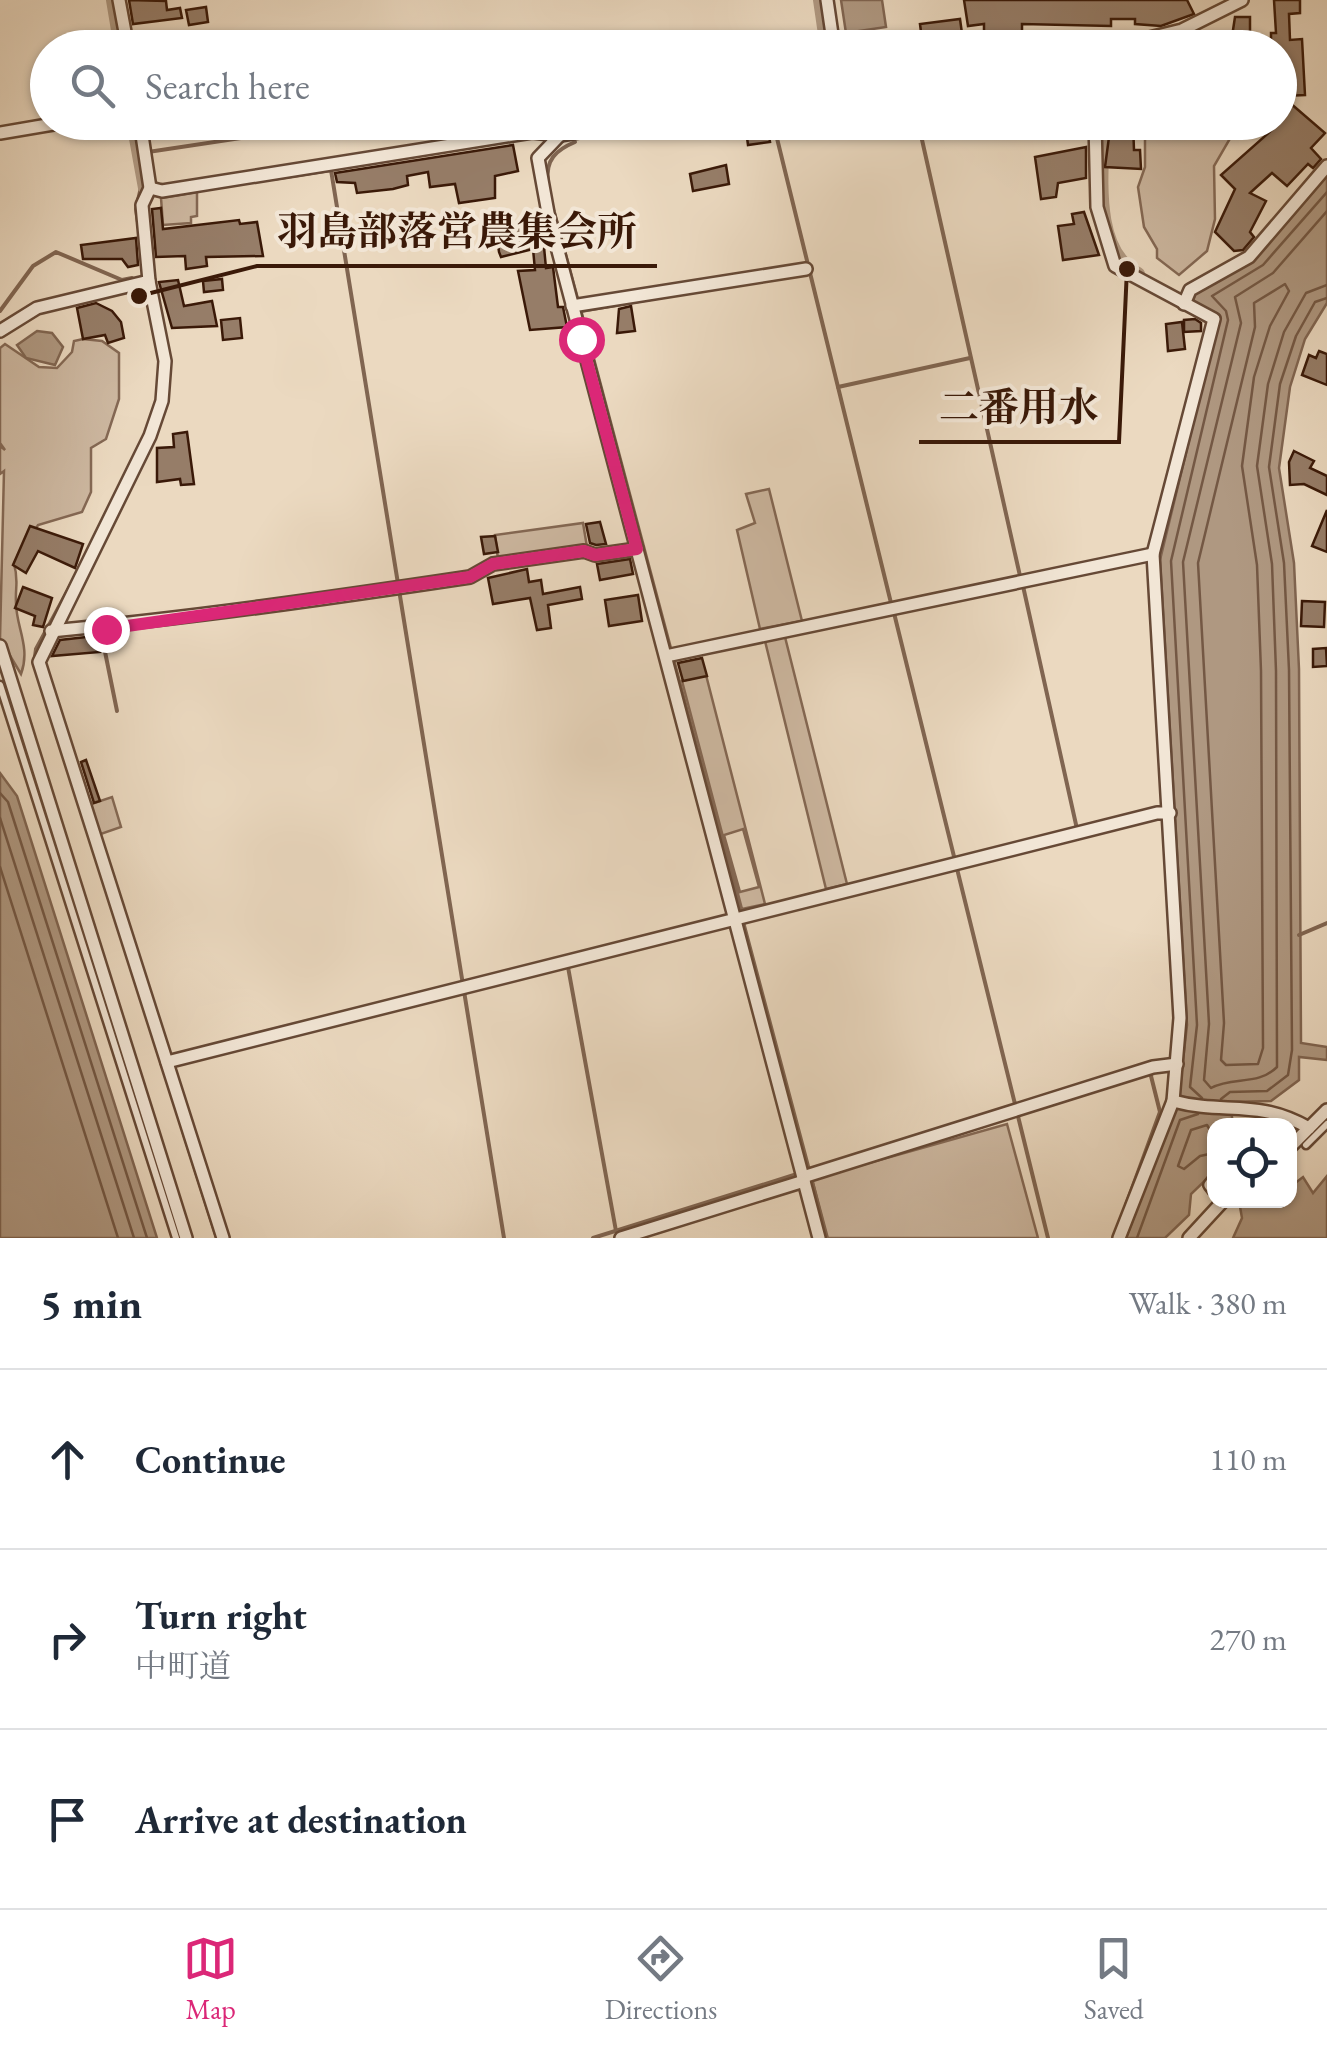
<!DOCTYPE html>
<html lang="en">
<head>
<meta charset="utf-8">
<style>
  :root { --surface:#fff; --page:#f6f6f7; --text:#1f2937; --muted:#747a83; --line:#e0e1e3; --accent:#db2777 }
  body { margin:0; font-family:"EB Garamond","Noto Serif JP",serif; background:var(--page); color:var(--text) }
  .controls { position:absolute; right:30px; bottom:30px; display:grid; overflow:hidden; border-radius:20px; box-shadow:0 2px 8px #0004 }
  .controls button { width:90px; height:90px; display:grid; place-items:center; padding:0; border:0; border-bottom:2px solid var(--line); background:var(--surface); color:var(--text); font:50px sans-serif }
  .stop { position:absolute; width:30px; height:30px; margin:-22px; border:8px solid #db2777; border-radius:50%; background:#fff }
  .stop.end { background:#db2777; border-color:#fff; box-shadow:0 2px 10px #0008 }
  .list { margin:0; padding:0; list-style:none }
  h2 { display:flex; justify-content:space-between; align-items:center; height:130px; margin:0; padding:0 40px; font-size:42px }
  h2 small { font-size:32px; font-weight:400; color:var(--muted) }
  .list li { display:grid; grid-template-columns:65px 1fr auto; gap:30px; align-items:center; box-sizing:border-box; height:180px; padding:0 40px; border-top:2px solid var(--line) }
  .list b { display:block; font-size:38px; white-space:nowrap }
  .list p { margin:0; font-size:32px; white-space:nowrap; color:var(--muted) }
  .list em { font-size:32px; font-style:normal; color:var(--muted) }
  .icon { flex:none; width:55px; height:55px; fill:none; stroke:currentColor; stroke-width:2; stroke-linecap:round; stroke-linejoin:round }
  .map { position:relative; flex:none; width:1327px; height:1238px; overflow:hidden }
  .search { position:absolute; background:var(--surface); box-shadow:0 2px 8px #0004; left:30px; right:30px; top:30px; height:110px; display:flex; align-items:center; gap:25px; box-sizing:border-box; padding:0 35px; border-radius:55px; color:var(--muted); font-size:38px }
  .sheet { height:670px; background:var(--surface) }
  nav { display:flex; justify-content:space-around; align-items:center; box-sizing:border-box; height:140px; border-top:2px solid var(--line); background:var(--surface); font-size:28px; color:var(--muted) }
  nav a { display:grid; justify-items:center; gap:5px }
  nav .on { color:var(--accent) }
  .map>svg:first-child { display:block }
</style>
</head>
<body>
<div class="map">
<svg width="1327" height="1238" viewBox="0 0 1327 1238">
  <rect width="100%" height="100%" fill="#ebd9c0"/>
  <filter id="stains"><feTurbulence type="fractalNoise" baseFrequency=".002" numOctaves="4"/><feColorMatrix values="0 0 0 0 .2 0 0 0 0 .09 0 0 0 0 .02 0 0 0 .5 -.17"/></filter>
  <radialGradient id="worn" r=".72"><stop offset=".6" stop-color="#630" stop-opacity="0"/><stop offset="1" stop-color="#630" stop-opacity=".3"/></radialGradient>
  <!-- green -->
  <g fill="#cdb8a1" stroke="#846854" stroke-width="2.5" fill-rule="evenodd">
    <path d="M1145,123H1239L1214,166L1215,219L1207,251L1179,275L1157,258V249L1144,227L1138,187L1145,167Z"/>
    <path d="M197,192V216L191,217V223L163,225L161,198Z"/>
    <path d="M83,339L102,341L119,353V399L106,439L91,448V492L82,512L38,525L14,564C19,580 15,587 16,603C16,627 31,647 21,674L0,639L4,471L0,474V446L5,450L0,443V348L5,344L39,367L57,368L72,352L74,341Z"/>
    <path d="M769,489L802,621L760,629L737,530L755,523L746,494Z"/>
    <path d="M583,523L587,547L498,559L495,535Z"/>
    <path d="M785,637L847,884L826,889L765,641Z"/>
    <path d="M706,675L765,904L742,909L682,681ZM743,829L759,887L740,892L724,835Z"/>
    <path d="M112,797L121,827L98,835L88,805Z"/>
    <path d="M1007,1124L1038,1238H827L812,1179Z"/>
  </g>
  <!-- water -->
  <g fill="#af9881" stroke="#806551" stroke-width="2.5">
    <path d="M841,0H882L886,27L846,33Z"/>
    <path d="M1327,176V303L1305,339L1290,387L1279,468L1294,563L1299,669L1301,1043L1327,1047V1060L1299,1057V1080L1271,1101L1230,1102L1233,1125L1214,1126V1172L1191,1194L1189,1215L1165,1238H1126L1175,1107L1184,1100L1179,1096L1187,1025L1160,560L1219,317L1193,302L1195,294L1257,257Z"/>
    <path d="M37,331L52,333L63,347L55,365L26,358L17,345Z"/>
    <path d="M0,773L17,796L157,1238H0Z"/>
    <path d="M1327,1176V1238H1233L1242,1218L1239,1201L1290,1200V1187L1303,1177L1313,1193Z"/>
  </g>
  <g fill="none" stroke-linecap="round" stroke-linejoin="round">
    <!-- shore -->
    <g stroke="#745844" stroke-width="2.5">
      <path d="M1327,211L1273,273L1235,297L1241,323L1183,562L1209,1024L1204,1080L1211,1088C1233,1076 1258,1086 1277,1067L1276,671L1272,564L1257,466L1268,384L1284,332L1306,293L1327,285"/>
      <path d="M1285,284L1289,291L1270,326L1254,377L1242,466L1257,565L1261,671L1263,1048L1258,1064L1226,1065L1221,1060L1224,1023L1198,563L1255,327L1254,303Z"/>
      <path d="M0,793L8,802L147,1238"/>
      <path d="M0,818L134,1238"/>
      <path d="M0,867L118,1238"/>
      <path d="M1202,1098L1190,1087L1197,1025L1171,561L1228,320L1226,311L1212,296L1263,265L1327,192"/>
      <path d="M1221,1099L1230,1092L1267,1091L1288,1075L1292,1050L1289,670L1284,563L1269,467L1280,384L1296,336L1315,302L1327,298"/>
      <path d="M1214,1137L1207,1125L1191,1130L1178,1166L1184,1169L1200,1156L1214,1153"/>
      <path d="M1137,1238L1180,1120L1198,1114"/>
    </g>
    <!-- stream -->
    <g stroke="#806551" stroke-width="4">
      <path d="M773,122L891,603"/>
      <path d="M918,122L1020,576"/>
      <path d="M541,128L576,122"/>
      <path d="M148,152L348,122"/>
      <path d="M273,179L331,170L504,1238"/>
      <path d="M548,182C545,160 556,150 575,142"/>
      <path d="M551,202L577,298"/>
      <path d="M140,236L136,209L142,183"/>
      <path d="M580,309L809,1170"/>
      <path d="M0,311L33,266L56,252L122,280L132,278"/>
      <path d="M581,311L674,295"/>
      <path d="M838,387L970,358"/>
      <path d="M1023,586L1077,829"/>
      <path d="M894,613L1048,1238"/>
      <path d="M101,632L117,711"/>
      <path d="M34,664L36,649L74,579"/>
      <path d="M1299,935L1327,923"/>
      <path d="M568,967L616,1231"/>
      <path d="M183,1131L217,1238"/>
      <path d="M811,1178L827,1238"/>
      <path d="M1126,1205L1160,1112L1150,1072"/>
      <path d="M593,1238L794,1175"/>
    </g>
    <!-- canal -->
    <g stroke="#af9881" stroke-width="14">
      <path d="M113,0L121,48"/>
      <path d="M820,0L827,48"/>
      <path d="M133,122L145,188"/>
      <path d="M1103,122C1103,168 1090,250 1138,274"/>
    </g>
  </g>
  <!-- building -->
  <g fill="#967d68" stroke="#3a1908" stroke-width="2.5">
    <path d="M129,0L166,1L167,10L180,8L182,18L133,24Z"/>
    <path d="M964,0H1187L1194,14L1161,26L1135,24V19H1111V26L1022,24V44L1011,45L1010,40L984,39V24L968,26Z"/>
    <path d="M1274,0H1300V13L1289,14L1290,40L1302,39L1305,95L1282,96L1325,133L1311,148L1321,159L1313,168L1308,164L1287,186L1272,173L1250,193L1266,201L1250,232L1254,237L1243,250L1234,251L1215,232L1235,189L1221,175L1273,129L1267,122H1280V48H1271V33H1276Z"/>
    <path d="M206,7L208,22L189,25L186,10Z"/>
    <path d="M1235,17H1250V43H1231Z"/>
    <path d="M960,19L964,48H923L920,24Z"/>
    <path d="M416,122H450L451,129L418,134Z"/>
    <path d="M745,122H767L770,142L748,145Z"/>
    <path d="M825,122H857L858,128L827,134Z"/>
    <path d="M1111,122H1133L1134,150H1140L1141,169L1105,167Z"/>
    <path d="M513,145L518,171L495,176V198L459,203L455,184L430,187L428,172L407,176L408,185L393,189L357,193L355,183L337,182L335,173Z"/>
    <path d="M1086,147V178L1058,183L1056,197L1041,199L1035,157Z"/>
    <path d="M726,165L729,184L693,191L690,174Z"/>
    <path d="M161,208L163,229L239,220L240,224L257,222L263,256L206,257L207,266L186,269L185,256L156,257L152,209Z"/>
    <path d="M1084,212L1099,255L1063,260L1058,226L1074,224L1072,214Z"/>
    <path d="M530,221V227L542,226L546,268L553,267L558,307H563L567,327L530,330L518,271L535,270L533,249L501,257L499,252L496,228Z"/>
    <path d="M136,238L138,265L128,267L122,259H83L81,245Z"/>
    <path d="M222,279L223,290L204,292L203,281Z"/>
    <path d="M178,280L184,306L212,301L217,326L172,328L159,282Z"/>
    <path d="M96,303L112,311L121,322L124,338L108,343L105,335L83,339L77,308Z"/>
    <path d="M631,306L635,331L617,333L619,309Z"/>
    <path d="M240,318L242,338L223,340L221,320Z"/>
    <path d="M1195,319L1201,323V331L1184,332V320Z"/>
    <path d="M1182,322L1185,349L1168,351L1166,324Z"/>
    <path d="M1319,351L1327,354V385L1302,375L1309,355L1316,358Z"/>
    <path d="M187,432L194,484L181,485L180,479L157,482V448L174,447L173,434Z"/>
    <path d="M1294,451L1314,461L1310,468L1327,476V495L1304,484L1290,485L1289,462Z"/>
    <path d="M1327,510V552L1312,546Z"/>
    <path d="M600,522L606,544L596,545L590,543L586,524Z"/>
    <path d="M30,526L83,544L75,568L38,551L26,573L13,565Z"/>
    <path d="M495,536L498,552L484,554L481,537Z"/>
    <path d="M630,559L633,574L600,580L597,564Z"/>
    <path d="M527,569L529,582L541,580L543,594L580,587L582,599L548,605L551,628L537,630L530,598L493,604L488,578Z"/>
    <path d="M23,587L52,598L43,627L33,625L35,616L15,608Z"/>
    <path d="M638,595L642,621L609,626L605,600Z"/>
    <path d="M1302,601L1325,602L1324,627L1301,626Z"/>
    <path d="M95,636L100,652L52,656L60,640Z"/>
    <path d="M1326,648L1327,666L1313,667V649Z"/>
    <path d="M702,658L707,676L683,681L678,663Z"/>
    <path d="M86,760L100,801L94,803L81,762Z"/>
  </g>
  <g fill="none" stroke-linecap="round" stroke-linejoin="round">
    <defs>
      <g id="lane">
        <path d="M0,685L176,1238"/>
        <path d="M1306,1145L1327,1124"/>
      </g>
      <g id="street">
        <path d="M119,0L128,48"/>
        <path d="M827,0L834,48"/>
        <path d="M1108,48L1182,30L1242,0"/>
        <path d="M140,122L150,188L142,205L149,281L165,361L162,401L150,436L39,662L223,1238"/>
        <path d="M1095,122L1097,207L1115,266L1214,319L1153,554L1180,1018L1173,1101L1119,1238"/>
        <path d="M0,133L65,122"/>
        <path d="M560,135L538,158L548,213L819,1238"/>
        <path d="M150,188L162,191L532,132L560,135L641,122"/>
        <path d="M1184,304L1190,290L1249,257L1327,166"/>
        <path d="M572,306L806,269"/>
        <path d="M0,331L37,308L149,281"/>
        <path d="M51,631C190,618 330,598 470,577L493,564L584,551L595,555L637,549"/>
        <path d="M0,646L186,1238"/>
        <path d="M666,656L1153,554"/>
        <path d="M167,1062L1157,813H1170"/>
        <path d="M1173,1101C1225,1115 1256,1098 1309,1128"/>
        <path d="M1290,1147L1327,1110"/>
        <path d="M803,1177L1153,1067L1177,1064"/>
        <path d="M1214,1180L1210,1185L1214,1190"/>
        <path d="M621,1238L804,1181"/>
        <path d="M1189,1238L1224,1200"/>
      </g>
    </defs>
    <!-- lane casing -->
    <use href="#lane" stroke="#664936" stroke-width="11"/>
    <!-- street casing -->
    <use href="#street" stroke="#664936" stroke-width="16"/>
    <!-- lane -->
    <use href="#lane" stroke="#f2e6d6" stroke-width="6"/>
    <!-- street -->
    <use href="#street" stroke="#f2e6d6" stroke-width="11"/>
  </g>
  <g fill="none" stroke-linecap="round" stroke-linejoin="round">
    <!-- route -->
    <path stroke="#db2777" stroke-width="12" d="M106,629L470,577L493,564L584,551L595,555L637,549L581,339"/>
  </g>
  <!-- callouts -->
  <path fill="none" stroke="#3a1908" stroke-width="4" d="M139 296L257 266H657M1127 269L1119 442H919"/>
  <g fill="#3a1908" stroke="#f2e6d6" stroke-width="4">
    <circle cx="139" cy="296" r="10"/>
    <circle cx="1127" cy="269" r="10"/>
  </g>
  <g font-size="40" text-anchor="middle" font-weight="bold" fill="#3a1908" stroke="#f2e6d6" stroke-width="8" stroke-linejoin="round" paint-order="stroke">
    <text x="457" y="245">羽島部落営農集会所</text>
    <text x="1019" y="421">二番用水</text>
  </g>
  <rect width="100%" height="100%" filter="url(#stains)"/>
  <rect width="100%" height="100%" fill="url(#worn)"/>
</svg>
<div class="controls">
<button><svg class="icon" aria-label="locate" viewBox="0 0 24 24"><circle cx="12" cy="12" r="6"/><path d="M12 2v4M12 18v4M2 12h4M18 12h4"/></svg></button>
</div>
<div class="stop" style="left:581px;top:339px"></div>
<div class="stop end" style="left:106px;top:629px"></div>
<div class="search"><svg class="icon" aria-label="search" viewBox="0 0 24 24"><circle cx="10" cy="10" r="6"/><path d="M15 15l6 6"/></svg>Search here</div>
</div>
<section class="sheet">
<h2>5 min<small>Walk · 380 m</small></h2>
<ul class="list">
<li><svg class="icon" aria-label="ahead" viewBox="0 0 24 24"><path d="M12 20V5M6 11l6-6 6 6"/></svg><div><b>Continue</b></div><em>110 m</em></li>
<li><svg class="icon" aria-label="right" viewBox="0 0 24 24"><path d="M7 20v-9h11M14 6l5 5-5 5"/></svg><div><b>Turn right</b><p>中町道</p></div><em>270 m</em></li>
<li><svg class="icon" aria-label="arrive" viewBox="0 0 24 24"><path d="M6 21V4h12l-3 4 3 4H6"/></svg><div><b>Arrive at destination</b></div></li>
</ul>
</section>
<nav>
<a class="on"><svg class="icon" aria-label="map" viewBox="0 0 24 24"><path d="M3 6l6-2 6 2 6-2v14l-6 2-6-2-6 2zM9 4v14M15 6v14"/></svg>Map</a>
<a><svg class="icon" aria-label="directions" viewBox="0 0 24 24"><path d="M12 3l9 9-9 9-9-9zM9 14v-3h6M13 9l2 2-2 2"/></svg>Directions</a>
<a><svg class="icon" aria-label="saved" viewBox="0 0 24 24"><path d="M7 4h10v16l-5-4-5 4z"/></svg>Saved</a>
</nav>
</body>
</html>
